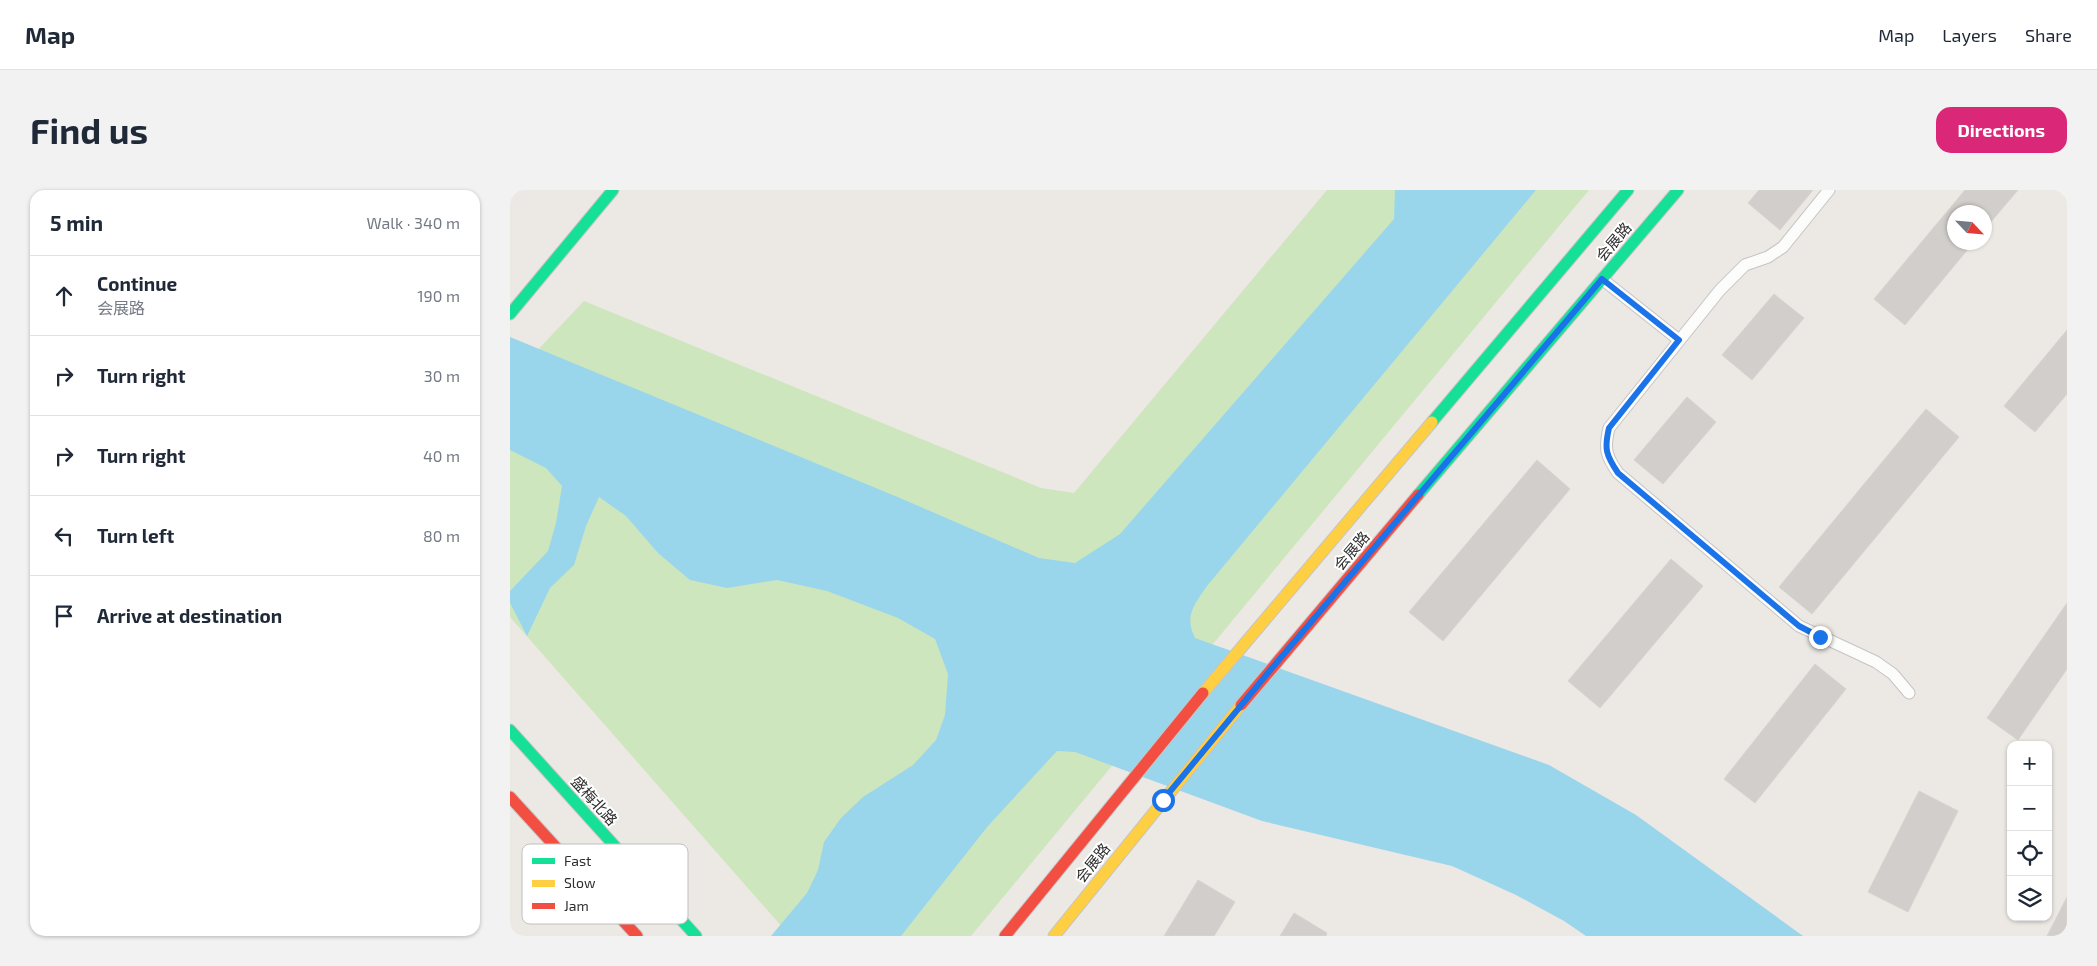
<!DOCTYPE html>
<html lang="en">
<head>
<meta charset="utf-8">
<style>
  :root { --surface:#fff; --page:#f2f2f3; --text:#1f2937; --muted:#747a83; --line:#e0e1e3; --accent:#db2777 }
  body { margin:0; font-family:"Exo 2","Noto Sans SC",sans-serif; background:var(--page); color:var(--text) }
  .controls { position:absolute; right:15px; bottom:15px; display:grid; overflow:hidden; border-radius:10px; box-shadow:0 1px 4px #0004 }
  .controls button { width:45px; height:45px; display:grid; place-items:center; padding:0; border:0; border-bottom:1px solid var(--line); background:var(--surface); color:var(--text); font:25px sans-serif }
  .compass { position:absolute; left:1437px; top:15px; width:45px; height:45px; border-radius:50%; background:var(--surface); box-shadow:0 1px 4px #0004; rotate:116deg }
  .stop { position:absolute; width:15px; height:15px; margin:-11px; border:4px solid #1a73e8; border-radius:50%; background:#fff }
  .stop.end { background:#1a73e8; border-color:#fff; box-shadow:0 1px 5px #0008 }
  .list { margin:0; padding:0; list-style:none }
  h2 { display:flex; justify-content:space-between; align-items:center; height:65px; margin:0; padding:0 20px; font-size:21px }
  h2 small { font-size:16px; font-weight:400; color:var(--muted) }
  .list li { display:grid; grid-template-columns:32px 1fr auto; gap:15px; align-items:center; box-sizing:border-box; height:80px; padding:0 20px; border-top:1px solid var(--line) }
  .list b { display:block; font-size:19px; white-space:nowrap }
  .list p { margin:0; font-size:16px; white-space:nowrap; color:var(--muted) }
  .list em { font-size:16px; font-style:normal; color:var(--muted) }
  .icon { flex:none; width:28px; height:28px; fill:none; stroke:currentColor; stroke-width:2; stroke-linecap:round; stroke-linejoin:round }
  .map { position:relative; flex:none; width:1557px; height:746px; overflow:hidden; border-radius:15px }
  header { display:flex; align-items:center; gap:30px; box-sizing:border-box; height:70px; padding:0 25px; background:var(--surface); border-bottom:1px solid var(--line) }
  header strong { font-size:24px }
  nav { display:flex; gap:28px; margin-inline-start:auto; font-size:18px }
  .intro { display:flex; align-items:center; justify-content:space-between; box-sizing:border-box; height:120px; padding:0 30px }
  h1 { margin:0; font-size:35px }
  .button { padding:12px 22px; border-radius:15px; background:var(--accent); color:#fff; font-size:18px; font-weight:700 }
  main { display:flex; gap:30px; padding:0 30px }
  aside { flex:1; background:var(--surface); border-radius:15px; box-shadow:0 1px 4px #0004 }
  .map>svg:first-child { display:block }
</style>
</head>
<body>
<header>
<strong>Map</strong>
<nav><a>Map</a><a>Layers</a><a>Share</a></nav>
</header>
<div class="intro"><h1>Find us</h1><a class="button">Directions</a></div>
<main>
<aside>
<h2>5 min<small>Walk · 340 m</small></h2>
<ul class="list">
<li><svg class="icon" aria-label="ahead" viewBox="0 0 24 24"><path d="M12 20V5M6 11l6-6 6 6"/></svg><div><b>Continue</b><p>会展路</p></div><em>190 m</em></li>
<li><svg class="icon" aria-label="right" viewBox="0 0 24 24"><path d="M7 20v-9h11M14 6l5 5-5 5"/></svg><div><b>Turn right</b></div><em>30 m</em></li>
<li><svg class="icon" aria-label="right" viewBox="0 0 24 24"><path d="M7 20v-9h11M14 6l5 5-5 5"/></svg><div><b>Turn right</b></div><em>40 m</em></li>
<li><svg class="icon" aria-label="left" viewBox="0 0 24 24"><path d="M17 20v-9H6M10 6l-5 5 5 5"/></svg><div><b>Turn left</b></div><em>80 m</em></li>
<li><svg class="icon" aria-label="arrive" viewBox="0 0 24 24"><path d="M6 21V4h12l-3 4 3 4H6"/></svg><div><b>Arrive at destination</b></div></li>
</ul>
</aside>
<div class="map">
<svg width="1557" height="746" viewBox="0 0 1557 746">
  <rect width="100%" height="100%" fill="#ece8e4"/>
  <!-- green -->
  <path fill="#cee6be" d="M817,0H1079L461,746H280L0,427V189L74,111L531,298L564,303Z"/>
  <!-- water -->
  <path fill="#99d6ec" d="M885,0H1026L697,396C684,415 674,426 685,448L1039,575L1126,625L1293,746H1076L1054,731L1006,705L942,676L752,631L565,562L547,561L478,636L391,746H261L297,703L308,680L314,652L331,628L353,607L403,575L426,550L435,525L438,484L425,449L388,428L317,401L267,390L217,398L180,390L148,363L116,326L89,307L76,336L64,375L40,398L17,446L0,413V401L38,361L46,333L52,296L36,278L0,260V147L390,308L529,368L565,373L610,344L884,29Z"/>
  <!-- building -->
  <g fill="#d1cecb" stroke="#d7d4d0">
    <path d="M1249,0H1303L1270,40L1238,13Z"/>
    <path d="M1455,0H1508L1474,40V22H1444V52H1464L1395,135L1364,109Z"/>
    <path d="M1264,104L1294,128L1242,190L1212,165Z"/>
    <path d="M1557,140V204L1525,242L1494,216Z"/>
    <path d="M1177,207L1206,232L1153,294L1124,270Z"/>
    <path d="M1416,219L1449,247L1302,424L1269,397Z"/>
    <path d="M1027,270L1060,299L933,451L899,422Z"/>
    <path d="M1161,369L1193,396L1090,518L1058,491Z"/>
    <path d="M1557,413V479L1508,550L1477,528Z"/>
    <path d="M1305,474L1336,499L1245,613L1214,589Z"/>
    <path d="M1409,601L1448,621L1398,722L1358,702Z"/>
    <path d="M688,690L725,712L704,746H654Z"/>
    <path d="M1557,707V746H1537Z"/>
    <path d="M784,723L817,743L816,746H770Z"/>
  </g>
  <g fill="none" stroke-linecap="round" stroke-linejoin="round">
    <defs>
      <g id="lane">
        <path d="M1319,0L1273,57L1258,67L1235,75L1210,100L1099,238C1094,259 1096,266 1108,283L1289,436L1366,472L1383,484L1399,503"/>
        <path d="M1092,89L1169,150"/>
      </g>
      <g id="fast">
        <path d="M0,124L103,0"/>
        <path d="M922,232L1118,0"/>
        <path d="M908,305L1168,0"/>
        <path d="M0,540L186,746"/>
      </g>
      <g id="slow">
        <path d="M693,503L922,232"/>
        <path d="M544,746L731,515"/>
      </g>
      <g id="jam">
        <path d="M731,515L908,305"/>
        <path d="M0,607L127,746"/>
        <path d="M495,746L693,503"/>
      </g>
    </defs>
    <!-- lane casing -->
    <use href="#lane" stroke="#c5c4c5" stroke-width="13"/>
    <!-- fast casing -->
    <use href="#fast" stroke="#c5c4c5" stroke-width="13"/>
    <!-- slow casing -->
    <use href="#slow" stroke="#c5c4c5" stroke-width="13"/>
    <!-- jam casing -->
    <use href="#jam" stroke="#c5c4c5" stroke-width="13"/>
    <!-- lane -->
    <use href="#lane" stroke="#fcfcfb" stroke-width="11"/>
    <!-- fast -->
    <use href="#fast" stroke="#16e098" stroke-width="11"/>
    <!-- slow -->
    <use href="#slow" stroke="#ffcf43" stroke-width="11"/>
    <!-- jam -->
    <use href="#jam" stroke="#f24e42" stroke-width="11"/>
  </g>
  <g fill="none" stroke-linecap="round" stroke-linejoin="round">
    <!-- route -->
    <path stroke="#1a73e8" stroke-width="6" d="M653,610L762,478L1092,89L1169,150L1099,238C1094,259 1096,265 1108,283L1289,436L1310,447"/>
  </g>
  <g text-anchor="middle" stroke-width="4" stroke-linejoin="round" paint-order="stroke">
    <!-- street labels -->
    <g font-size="15" fill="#2e2e2e" stroke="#fff">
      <text transform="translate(1104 52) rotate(-50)" y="5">会展路</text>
      <text transform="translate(842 361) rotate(-50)" y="5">会展路</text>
      <text transform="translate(84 611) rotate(48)" y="5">盛梅北路</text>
      <text transform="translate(583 673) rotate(-51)" y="5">会展路</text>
    </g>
  </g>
  <!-- legend -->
  <rect x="12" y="654" width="166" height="80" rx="8" fill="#fff" stroke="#c0c0c0" stroke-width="1"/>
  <rect x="22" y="668" width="23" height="6" fill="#16e098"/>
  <rect x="22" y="690" width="23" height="7" fill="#ffcf43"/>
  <rect x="22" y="713" width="23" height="6" fill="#f24e42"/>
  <g font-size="14" fill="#2e2e2e">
    <text x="54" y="676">Fast</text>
    <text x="54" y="698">Slow</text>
    <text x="54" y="721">Jam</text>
  </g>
</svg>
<div class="controls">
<button>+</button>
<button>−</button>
<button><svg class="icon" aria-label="locate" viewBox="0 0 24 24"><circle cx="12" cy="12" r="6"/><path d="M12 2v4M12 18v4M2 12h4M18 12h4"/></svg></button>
<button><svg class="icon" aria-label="layers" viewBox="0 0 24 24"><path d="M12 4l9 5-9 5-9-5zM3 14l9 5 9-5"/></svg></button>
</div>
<svg class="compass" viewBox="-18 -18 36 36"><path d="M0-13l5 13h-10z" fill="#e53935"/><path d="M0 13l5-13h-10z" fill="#747a83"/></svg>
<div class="stop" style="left:653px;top:610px"></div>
<div class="stop end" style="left:1310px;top:447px"></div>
</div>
</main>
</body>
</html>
